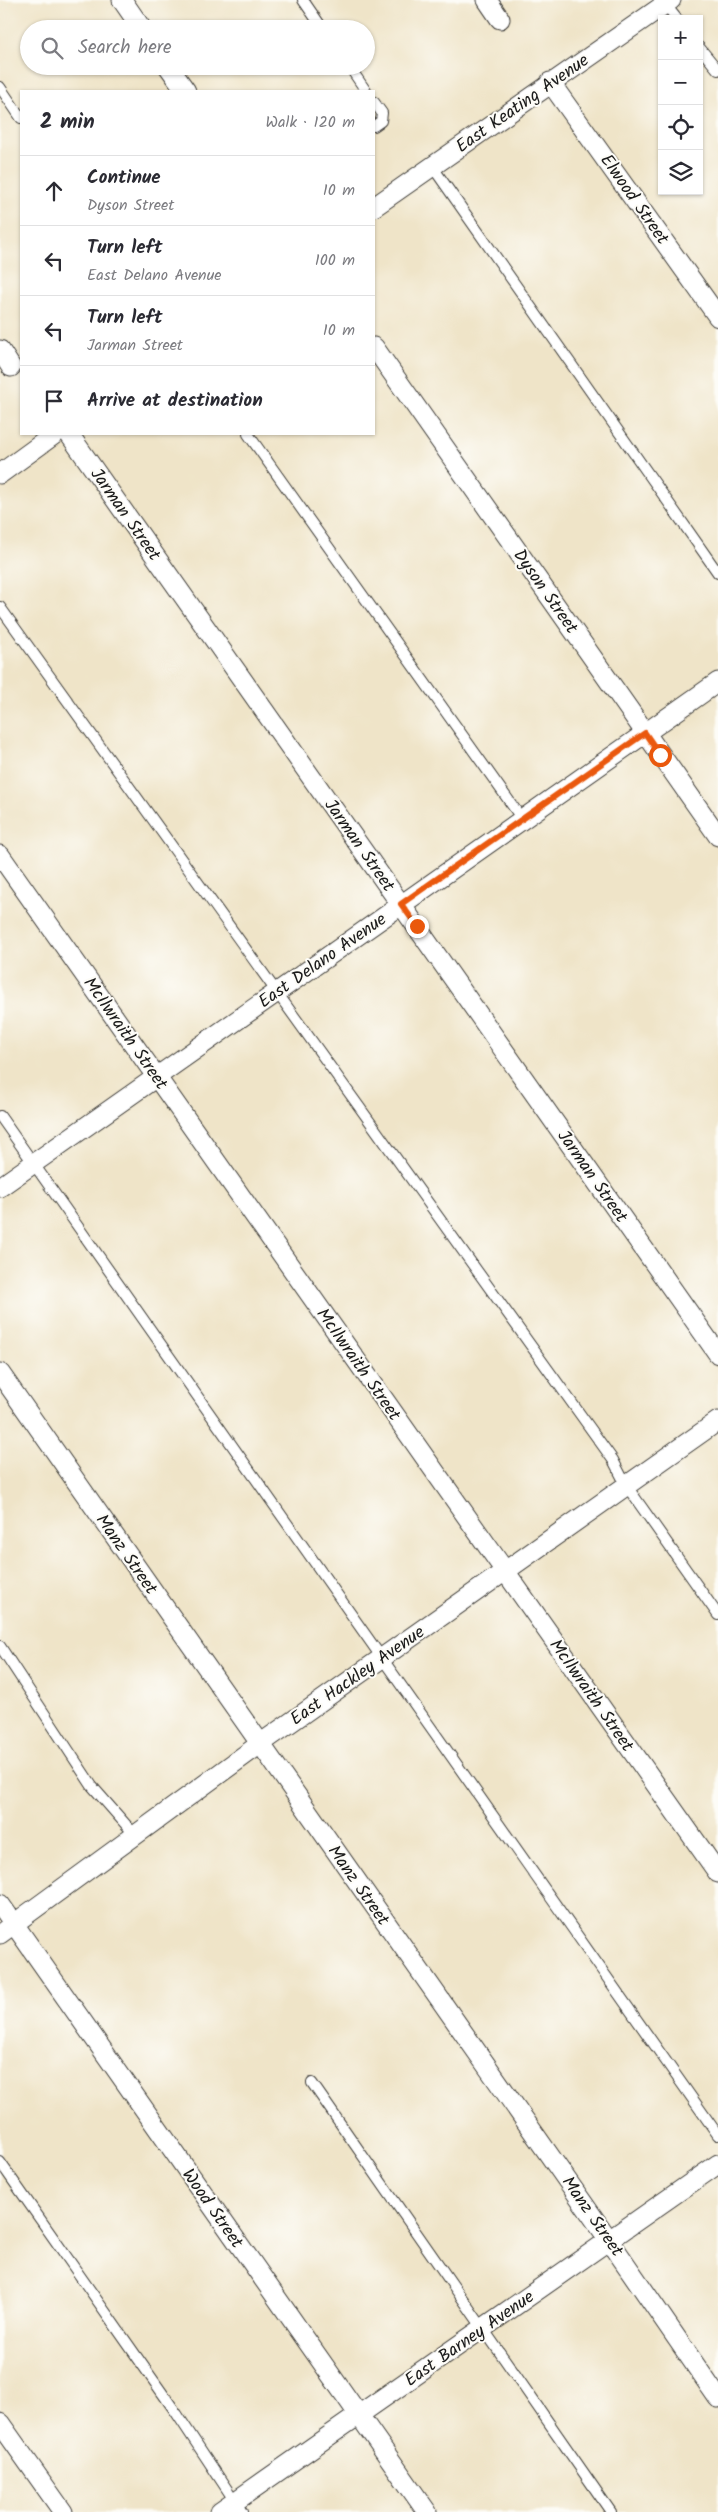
<!DOCTYPE html>
<html lang="en">
<head>
<meta charset="utf-8">
<style>
  :root { --surface:#fff; --page:#f7f7f7; --text:#2b2b33; --muted:#7c7c81; --line:#e1e1e2 }
  body { margin:0; font-family:Kalam,sans-serif; background:var(--page); color:var(--text) }
  .controls { position:absolute; right:15px; top:15px; display:grid; overflow:hidden; border-radius:0px; box-shadow:0 1px 4px #0004 }
  .controls button { width:45px; height:45px; display:grid; place-items:center; padding:0; border:0; border-bottom:1px solid var(--line); background:var(--surface); color:var(--text); font:25px sans-serif }
  .stop { position:absolute; width:15px; height:15px; margin:-11px; border:4px solid #ea580c; border-radius:50%; background:#fff }
  .stop.end { background:#ea580c; border-color:#fff; box-shadow:0 1px 5px #0008 }
  .list { margin:0; padding:0; list-style:none }
  h2 { display:flex; justify-content:space-between; align-items:center; height:65px; margin:0; padding:0 20px; font-size:21px }
  h2 small { font-size:16px; font-weight:400; color:var(--muted) }
  .list li { display:grid; grid-template-columns:32px 1fr auto; gap:15px; align-items:center; box-sizing:border-box; height:70px; padding:0 20px; border-top:1px solid var(--line) }
  .list b { display:block; font-size:19px; white-space:nowrap }
  .list p { margin:0; font-size:16px; white-space:nowrap; color:var(--muted) }
  .list em { font-size:16px; font-style:normal; color:var(--muted) }
  .icon { flex:none; width:28px; height:28px; fill:none; stroke:currentColor; stroke-width:2; stroke-linecap:round; stroke-linejoin:round }
  .map { position:relative; flex:none; width:718px; height:2512px; overflow:hidden }
  .search { position:absolute; background:var(--surface); box-shadow:0 1px 4px #0004; left:20px; top:20px; width:355px; height:55px; display:flex; align-items:center; gap:12px; box-sizing:border-box; padding:0 18px; border-radius:28px; color:var(--muted); font-size:19px }
  .panel { position:absolute; background:var(--surface); box-shadow:0 1px 4px #0004; left:20px; top:90px; width:355px; height:345px; border-radius:0px }
  .map>svg:first-child { display:block }
</style>
</head>
<body>
<div class="map">
<svg width="718" height="2512" viewBox="0 0 718 2512">
  <rect width="100%" height="100%" fill="#fdfcf7"/>
  <filter id="ink" filterUnits="userSpaceOnUse"><feTurbulence type="fractalNoise" baseFrequency=".02" numOctaves="2"/><feDisplacementMap in="SourceGraphic" scale="10" xChannelSelector="R" yChannelSelector="G"/><feConvolveMatrix kernelMatrix="1 2 1 2 8 2 1 2 1" color-interpolation-filters="sRGB"/></filter>
  <filter id="wash" filterUnits="userSpaceOnUse"><feTurbulence type="fractalNoise" baseFrequency=".0096" numOctaves="4" result="noise"/><feDisplacementMap in="SourceGraphic" scale="20" xChannelSelector="R" yChannelSelector="G"/><feGaussianBlur stdDeviation="1.12" result="paint"/><feColorMatrix in="noise" values="0 0 0 0 0 0 0 0 0 0 0 0 0 0 0 0 0 1.4 0 .05"/><feComposite in="paint" operator="in"/></filter>
  <g filter="url(#wash)">
    <rect width="100%" height="100%" fill="#efe4c8"/>
  </g>
  <g filter="url(#ink)">
    <g fill="none" stroke-linecap="round" stroke-linejoin="round">
      <defs>
        <g id="service">
          <path d="M303,0L323,29"/>
          <path d="M665,4L677,19"/>
          <path d="M699,47L718,70"/>
          <path d="M349,66L366,91"/>
          <path d="M0,87L21,118"/>
          <path d="M374,102L382,113L381,121L374,126"/>
          <path d="M432,166L718,573"/>
          <path d="M248,434L522,819"/>
          <path d="M0,607L613,1460L626,1485L718,1615"/>
          <path d="M0,1116L718,2135"/>
          <path d="M0,1646L92,1786L135,1835"/>
          <path d="M312,2083L611,2512"/>
          <path d="M0,2162L177,2414L242,2512"/>
        </g>
        <g id="minor">
          <path d="M122,0L142,29"/>
          <path d="M487,0L500,19"/>
          <path d="M168,66L186,91"/>
          <path d="M550,82L718,317"/>
          <path d="M374,207L671,0"/>
          <path d="M374,347L718,836"/>
          <path d="M0,350L11,367"/>
          <path d="M69,434L718,1354"/>
          <path d="M0,474L55,434"/>
          <path d="M0,855L718,1873"/>
          <path d="M0,1187L718,682"/>
          <path d="M0,1373L609,2240L718,2398"/>
          <path d="M0,1904L427,2512"/>
          <path d="M0,1934L260,1744L718,1421"/>
          <path d="M0,2423L63,2512"/>
          <path d="M220,2512L718,2164"/>
        </g>
      </defs>
      <!-- service casing -->
      <use href="#service" stroke="#3c3a36" stroke-width="12"/>
      <!-- minor casing -->
      <use href="#minor" stroke="#3c3a36" stroke-width="21"/>
      <!-- service -->
      <use href="#service" stroke="#fff" stroke-width="10"/>
      <!-- minor -->
      <use href="#minor" stroke="#fff" stroke-width="19"/>
    </g>
  </g>
  <g fill="none" stroke-linecap="round" stroke-linejoin="round" filter="url(#ink)">
    <!-- route -->
    <path stroke="#ea580c" stroke-width="6" d="M417,926L401,904L421,890L645,733L660,755"/>
  </g>
  <g text-anchor="middle" stroke-width="4" stroke-linejoin="round" paint-order="stroke">
    <!-- street labels -->
    <g font-size="18" fill="#1c1c1c" stroke="#fdfcf7">
      <text transform="translate(522 103) rotate(-35)" y="6">East Keating Avenue</text>
      <text transform="translate(635 199) rotate(55)" y="6">Elwood Street</text>
      <text transform="translate(126 514) rotate(55)" y="6">Jarman Street</text>
      <text transform="translate(546 591) rotate(55)" y="6">Dyson Street</text>
      <text transform="translate(360 845) rotate(55)" y="6">Jarman Street</text>
      <text transform="translate(322 960) rotate(-35)" y="6">East Delano Avenue</text>
      <text transform="translate(126 1033) rotate(55)" y="6">McIlwraith Street</text>
      <text transform="translate(593 1176) rotate(55)" y="6">Jarman Street</text>
      <text transform="translate(359 1364) rotate(55)" y="6">McIlwraith Street</text>
      <text transform="translate(127 1554) rotate(55)" y="6">Manz Street</text>
      <text transform="translate(357 1675) rotate(-35)" y="6">East Hackley Avenue</text>
      <text transform="translate(592 1695) rotate(55)" y="6">McIlwraith Street</text>
      <text transform="translate(359 1885) rotate(55)" y="6">Manz Street</text>
      <text transform="translate(213 2208) rotate(55)" y="6">Wood Street</text>
      <text transform="translate(593 2216) rotate(55)" y="6">Manz Street</text>
      <text transform="translate(469 2338) rotate(-35)" y="6">East Barney Avenue</text>
    </g>
  </g>
</svg>
<div class="controls">
<button>+</button>
<button>−</button>
<button><svg class="icon" aria-label="locate" viewBox="0 0 24 24"><circle cx="12" cy="12" r="6"/><path d="M12 2v4M12 18v4M2 12h4M18 12h4"/></svg></button>
<button><svg class="icon" aria-label="layers" viewBox="0 0 24 24"><path d="M12 4l9 5-9 5-9-5zM3 14l9 5 9-5"/></svg></button>
</div>
<div class="stop" style="left:660px;top:755px"></div>
<div class="stop end" style="left:417px;top:926px"></div>
<div class="search"><svg class="icon" aria-label="search" viewBox="0 0 24 24"><circle cx="10" cy="10" r="6"/><path d="M15 15l6 6"/></svg>Search here</div>
<section class="panel">
<h2>2 min<small>Walk · 120 m</small></h2>
<ul class="list">
<li><svg class="icon" aria-label="ahead" viewBox="0 0 24 24"><path d="M12 20V5M6 11l6-6 6 6"/></svg><div><b>Continue</b><p>Dyson Street</p></div><em>10 m</em></li>
<li><svg class="icon" aria-label="left" viewBox="0 0 24 24"><path d="M17 20v-9H6M10 6l-5 5 5 5"/></svg><div><b>Turn left</b><p>East Delano Avenue</p></div><em>100 m</em></li>
<li><svg class="icon" aria-label="left" viewBox="0 0 24 24"><path d="M17 20v-9H6M10 6l-5 5 5 5"/></svg><div><b>Turn left</b><p>Jarman Street</p></div><em>10 m</em></li>
<li><svg class="icon" aria-label="arrive" viewBox="0 0 24 24"><path d="M6 21V4h12l-3 4 3 4H6"/></svg><div><b>Arrive at destination</b></div></li>
</ul>
</section>
</div>
</body>
</html>
